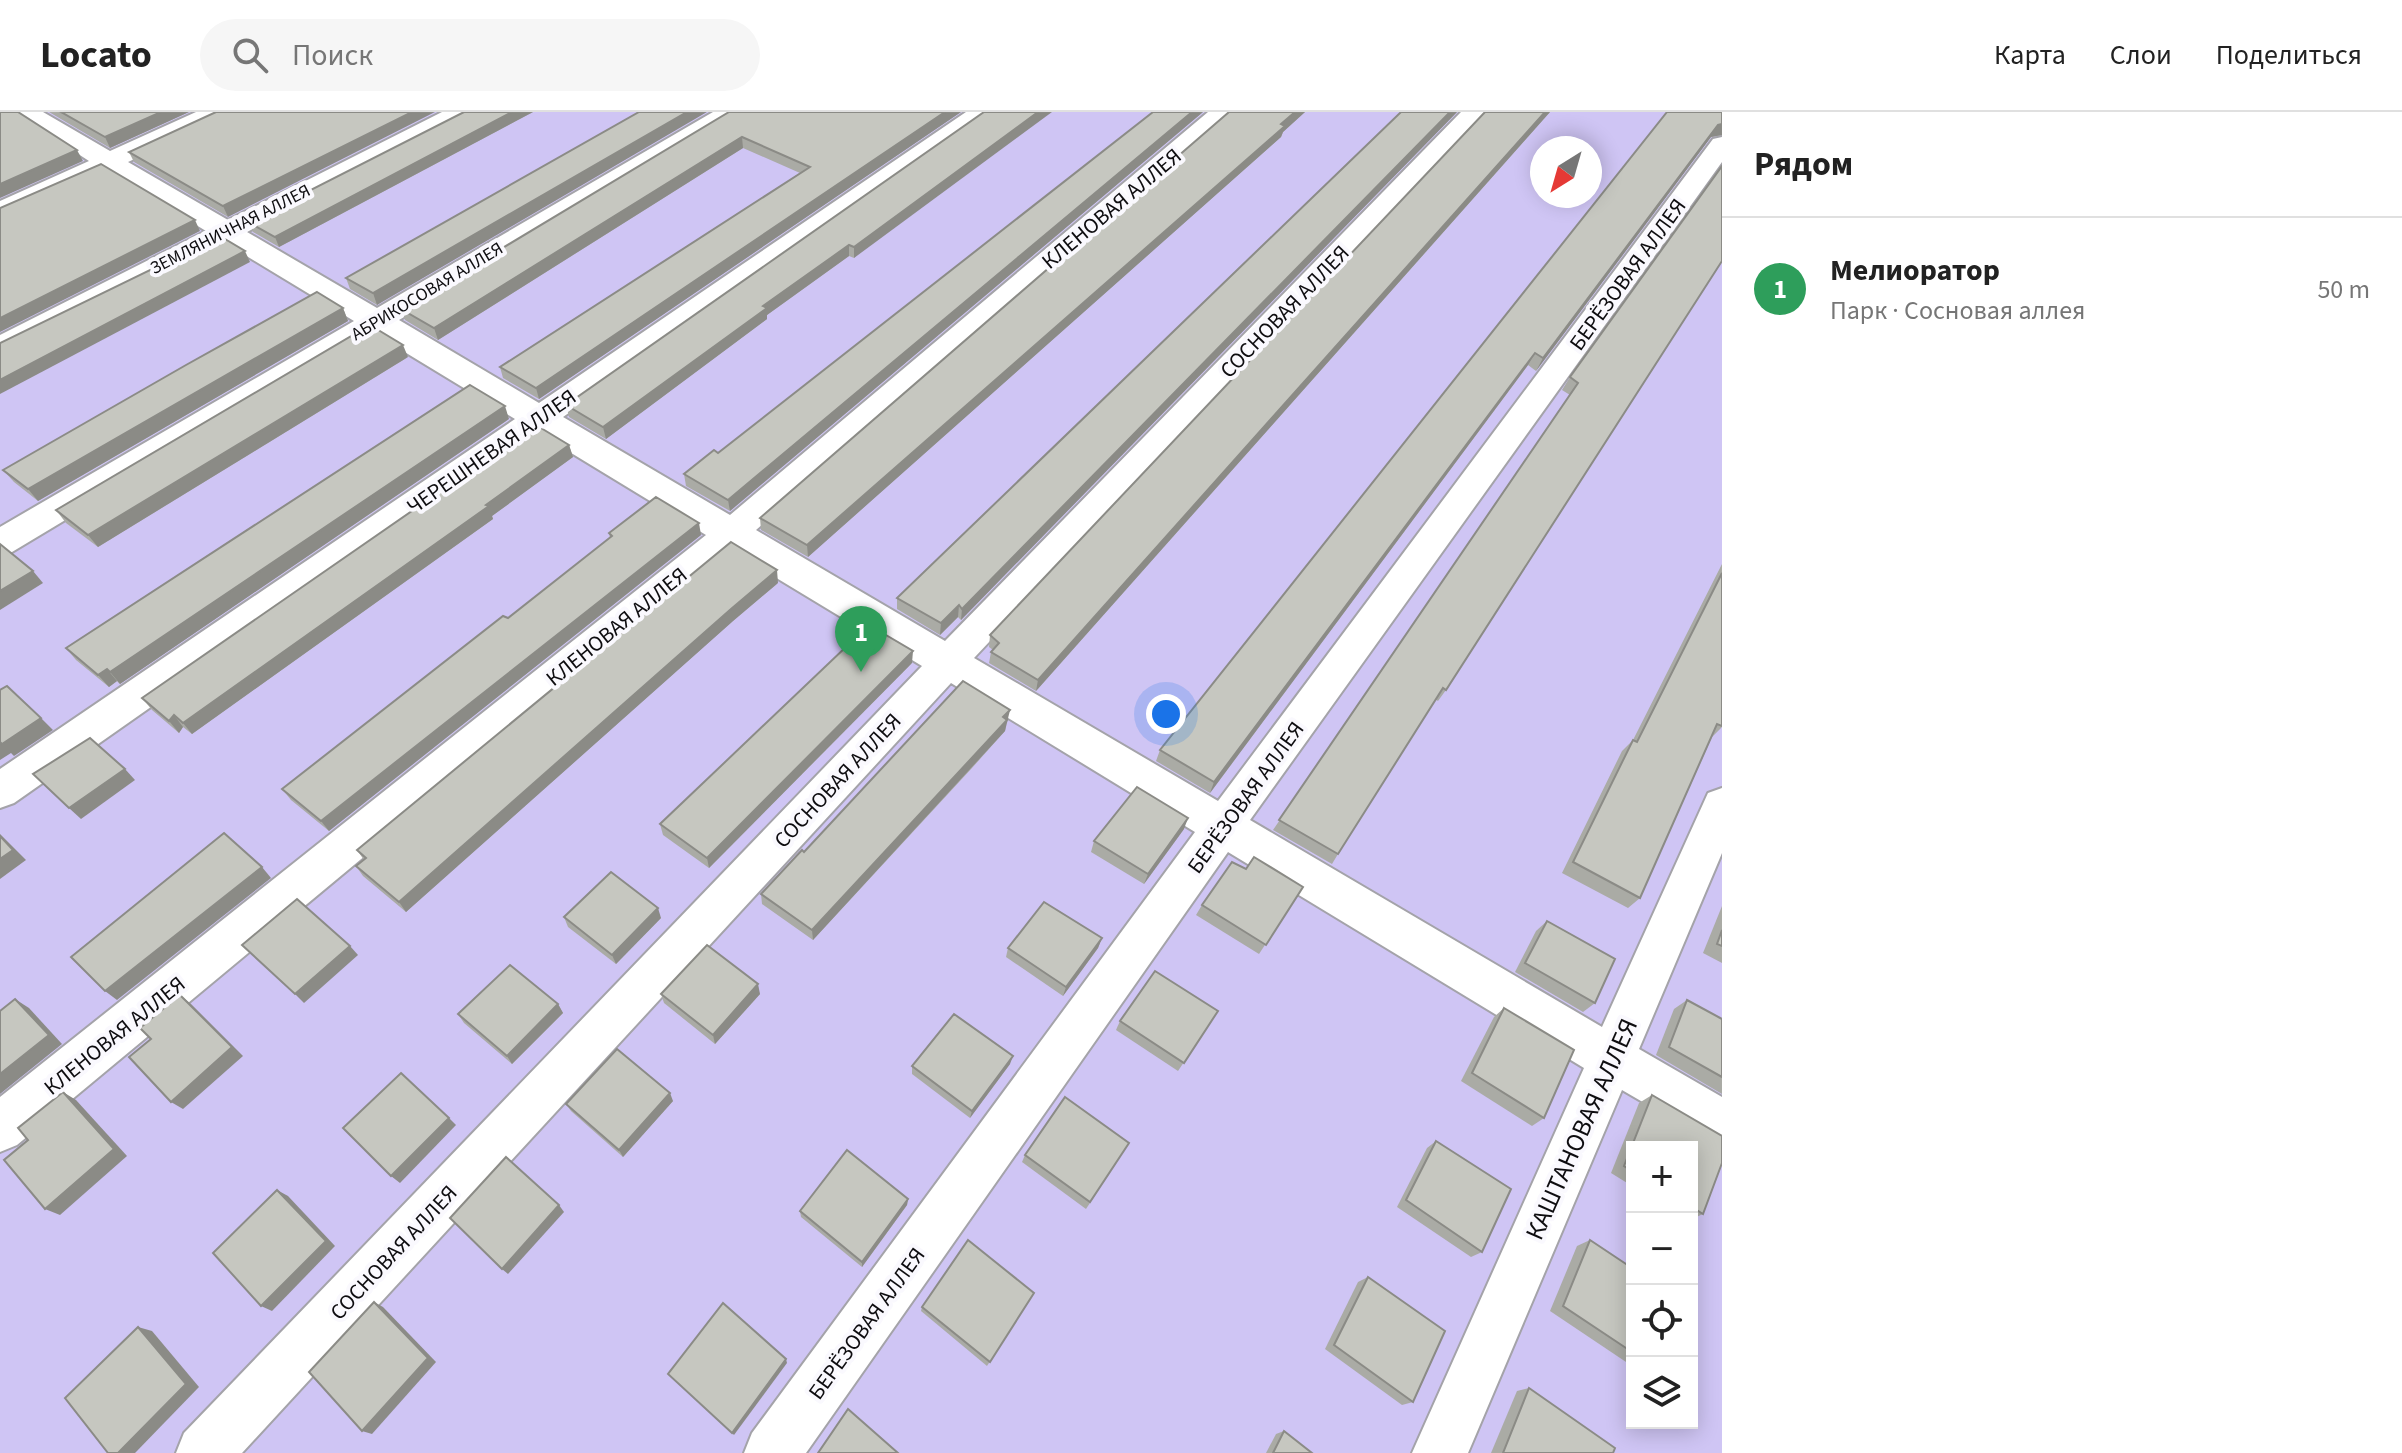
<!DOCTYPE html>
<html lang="ru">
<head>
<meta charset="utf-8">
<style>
  :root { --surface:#fff; --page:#f6f6f6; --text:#222; --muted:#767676; --line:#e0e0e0; --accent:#7b842f }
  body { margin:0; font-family:"Source Sans 3",sans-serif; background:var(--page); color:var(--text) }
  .controls { position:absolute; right:24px; bottom:24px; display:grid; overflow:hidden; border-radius:0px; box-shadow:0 4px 20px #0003 }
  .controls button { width:72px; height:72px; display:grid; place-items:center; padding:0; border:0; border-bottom:2px solid var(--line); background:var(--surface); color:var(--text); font:40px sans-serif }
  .compass { position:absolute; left:1530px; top:24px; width:72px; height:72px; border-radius:50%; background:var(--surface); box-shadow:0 4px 20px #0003; rotate:217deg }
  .you { position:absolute; left:1166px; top:602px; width:28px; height:28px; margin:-20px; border:6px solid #fff; border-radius:50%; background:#1a73e8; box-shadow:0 0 0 12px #1a73e833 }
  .badge { display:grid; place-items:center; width:52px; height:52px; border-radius:50%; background:var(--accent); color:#fff; font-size:26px; font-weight:700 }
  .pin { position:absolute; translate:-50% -66px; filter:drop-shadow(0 2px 4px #0008) }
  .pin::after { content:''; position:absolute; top:42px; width:28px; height:24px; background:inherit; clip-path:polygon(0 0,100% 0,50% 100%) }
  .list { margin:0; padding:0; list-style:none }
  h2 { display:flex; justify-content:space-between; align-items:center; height:104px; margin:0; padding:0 32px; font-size:34px }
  h2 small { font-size:26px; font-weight:400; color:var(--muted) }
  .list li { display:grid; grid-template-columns:52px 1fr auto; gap:24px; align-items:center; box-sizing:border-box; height:144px; padding:0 32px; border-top:2px solid var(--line) }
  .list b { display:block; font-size:30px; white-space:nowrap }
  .list p { margin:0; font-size:26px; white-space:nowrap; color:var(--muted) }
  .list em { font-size:26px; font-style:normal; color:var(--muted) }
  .icon { flex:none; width:44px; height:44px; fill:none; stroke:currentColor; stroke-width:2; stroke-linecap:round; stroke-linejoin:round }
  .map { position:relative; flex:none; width:1722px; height:1341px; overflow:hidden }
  header { display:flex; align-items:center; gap:48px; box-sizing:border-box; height:112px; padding:0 40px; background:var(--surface); border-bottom:2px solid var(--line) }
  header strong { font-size:38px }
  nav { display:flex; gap:44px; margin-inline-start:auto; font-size:28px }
  .search { width:560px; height:72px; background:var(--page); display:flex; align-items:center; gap:20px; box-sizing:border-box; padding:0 28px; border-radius:44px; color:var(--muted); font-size:30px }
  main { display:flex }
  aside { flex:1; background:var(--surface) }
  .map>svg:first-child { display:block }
</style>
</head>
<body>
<header>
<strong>Locato</strong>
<div class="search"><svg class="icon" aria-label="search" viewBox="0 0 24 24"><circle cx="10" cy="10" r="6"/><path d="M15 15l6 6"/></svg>Поиск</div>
<nav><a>Карта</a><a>Слои</a><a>Поделиться</a></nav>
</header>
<main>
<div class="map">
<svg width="1722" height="1341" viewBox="0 0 1722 1341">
  <rect width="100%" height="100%" fill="#ecebf2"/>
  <!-- green -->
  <path fill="#cfc5f4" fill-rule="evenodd" d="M0,0H1722V1341H0ZM1542,36H1590V84H1542ZM1632,1035H1692V1311H1632Z"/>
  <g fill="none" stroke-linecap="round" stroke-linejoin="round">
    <defs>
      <path id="minor" d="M14,0H43L110,39L196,0H228L225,5L128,50L228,108L442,0H473L470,5L247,120L377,196L713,0H742L399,208L539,291L966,0H994L563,305L730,403L1208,0H1235L756,418L945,529L1461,0H1487L974,546L1218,689L1713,27L1722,25V50L1250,708L1602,915L1708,681L1722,676V741L1639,937L1722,985V1036L1622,978L1468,1341H1412L1584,956L1228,740L806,1341H744L752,1321L1195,720L951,571L242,1341H176L184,1321L922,554L732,439L17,1033L0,1040V985L706,423L540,322L14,691L0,696V657L515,307L375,222L12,440L0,443V415L354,209L225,131L0,244V223L206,119L107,59L0,107V89L89,49Z"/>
    </defs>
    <!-- minor casing -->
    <use href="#minor" stroke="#a4a3a9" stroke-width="4"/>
    <!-- minor -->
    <use href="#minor" fill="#fff" fill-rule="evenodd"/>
  </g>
  <!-- wall -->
  <g fill="#aaaba5">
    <path d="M49,0H189L110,36Z"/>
    <path d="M217,0L228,105L134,50L129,40Z"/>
    <path d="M464,0H533L279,135L253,120L248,110Z"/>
    <path d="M639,0L377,193L350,177L346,166Z"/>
    <path d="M729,0H961L539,287L503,266L500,255L800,61L743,36L438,228L405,208L401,197Z"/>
    <path d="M984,0L854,146L849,144L767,203V207L606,327L569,305L566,293Z"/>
    <path d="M1153,0H1203L730,399L686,374L684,362L718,341Z"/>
    <path d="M1229,0H1305L1283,20L1281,25L808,445L761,418L760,406Z"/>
    <path d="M1401,0H1457L961,508L958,505L940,523L897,497V486Z"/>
    <path d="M1485,0H1550L1036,579L989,551L991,540L993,538L989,535L990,523Z"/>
    <path d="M1722,0V23L1711,25L1536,259L1528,253L1210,681L1156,649L1160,638Z"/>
    <path d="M1722,53L1446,578L1438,589L1435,587L1338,742L1332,752L1273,718L1570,283L1562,278L1570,265Z"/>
    <path d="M343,196L348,209L38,389L14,370L3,358Z"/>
    <path d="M408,245L98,435L66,411L56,398Z"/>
    <path d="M509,307L120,572L117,569L109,575L76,548L66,536Z"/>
    <path d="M569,333L573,345L492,404L493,407L192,622L183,615L179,621L152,598L142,586Z"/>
    <path d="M609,421L701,423L329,719L291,688L282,677L508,506L610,426Z"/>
    <path d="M1722,452V615L1712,625L1640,786L1628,796L1562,761L1622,639L1633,628Z"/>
    <path d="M778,471L733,509L406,800L363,764L356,754L364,748L357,738Z"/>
    <path d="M912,551L709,756L663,723L660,712Z"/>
    <path d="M1008,609L1006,612L1005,619L972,656L813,828L762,792L761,782L804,740Z"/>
    <path d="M1184,717L1144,772L1091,740L1094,729Z"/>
    <path d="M1303,775L1259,842L1196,803L1202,793Z"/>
    <path d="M1722,794V851L1703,841Z"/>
    <path d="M564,805L661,806L616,852L568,815Z"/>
    <path d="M1547,809L1595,891L1583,900L1515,860L1536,819Z"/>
    <path d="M1102,826L1098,836L1063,884L1006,845L1008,836Z"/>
    <path d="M661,882H760L715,932L664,891Z"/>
    <path d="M1687,888L1722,907V982L1656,943L1674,897Z"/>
    <path d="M558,892L563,901L512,952L464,911L458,902Z"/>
    <path d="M1504,896L1544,1006L1532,1014L1461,969L1494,905Z"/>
    <path d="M1218,899L1178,959L1116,918L1120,909Z"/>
    <path d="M1010,952L970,1006L912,962V954Z"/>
    <path d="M1652,983L1722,1024V1051L1703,1102L1692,1107V1035H1632V1074L1611,1061L1639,991Z"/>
    <path d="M673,989L623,1045L571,999L566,992Z"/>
    <path d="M1436,1029L1482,1140L1471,1145L1397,1095L1427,1036Z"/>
    <path d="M1129,1031L1086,1097L1022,1050L1025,1043Z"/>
    <path d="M908,1087L907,1093L862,1155L801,1105L800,1099Z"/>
    <path d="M1590,1128L1632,1156V1254L1550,1199L1577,1134Z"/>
    <path d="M1368,1165L1413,1290L1402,1293L1325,1237L1358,1170Z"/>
    <path d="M1034,1181L987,1254L921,1199L922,1195Z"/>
    <path d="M1529,1276L1613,1341H1491L1517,1279Z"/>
    <path d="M1284,1319L1312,1341H1266L1276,1322Z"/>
  </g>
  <!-- shaded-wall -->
  <g fill="#8b8b86">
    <path d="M161,0H189L110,36L105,25Z"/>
    <path d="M412,0H435L228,105L223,94Z"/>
    <path d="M512,0H533L279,135L275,125Z"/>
    <path d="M687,0H707L377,193L373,181Z"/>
    <path d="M945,0H961L539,287L536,276Z"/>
    <path d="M1038,0H1052L854,146V135Z"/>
    <path d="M1192,0H1203L730,399L728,388Z"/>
    <path d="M1295,0H1305L1283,20L1281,25L808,445L807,433Z"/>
    <path d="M1450,0H1457L961,508L962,497Z"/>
    <path d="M1545,0H1550L1036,579L1038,568Z"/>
    <path d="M1722,12V23L1711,25L1536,259L1543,246L1718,13Z"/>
    <path d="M742,25L743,36L438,228L434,216Z"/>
    <path d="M77,38L83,49L0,86V72Z"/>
    <path d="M195,108L200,119L0,220V206Z"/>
    <path d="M849,133V144L767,203V207L606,327L603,315L763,194Z"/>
    <path d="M245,139L250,150L0,282V268Z"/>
    <path d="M343,196L348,209L38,389L28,377Z"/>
    <path d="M403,233L408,245L98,435L88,423Z"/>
    <path d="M1535,241L1528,253L1210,681L1214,670Z"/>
    <path d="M505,294L509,307L120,572L110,560Z"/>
    <path d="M569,333L573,345L492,404L493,407L192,622L183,611Z"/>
    <path d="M699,411L701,423L329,719L321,709Z"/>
    <path d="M777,458L778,471L733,509L406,800L399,790L731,497Z"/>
    <path d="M33,459L43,471L0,498V479Z"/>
    <path d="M959,493L958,505L940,523L941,511Z"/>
    <path d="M913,539L912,551L709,756L707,746Z"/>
    <path d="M107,557L117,569L109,575L98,563Z"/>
    <path d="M1010,598L1005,619L813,828L812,818Z"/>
    <path d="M174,603L183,615L179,621L169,609Z"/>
    <path d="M41,606L53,618L14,644L11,641L0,648V630Z"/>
    <path d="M125,657L135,668L81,707L69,696Z"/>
    <path d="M1188,706L1184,717L1144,772L1148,762Z"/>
    <path d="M0,722L26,748L0,767Z"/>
    <path d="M262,755L271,766L117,888L105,879Z"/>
    <path d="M658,796L661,806L616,852L612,843Z"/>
    <path d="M1102,826L1098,836L1063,884L1066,875Z"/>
    <path d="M350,834L358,843L304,891L295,882Z"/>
    <path d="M758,872L760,882L715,932L713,923Z"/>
    <path d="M180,883L191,892L243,944L183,997L171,990Z"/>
    <path d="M15,887L29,896L62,932L0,982V962Z"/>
    <path d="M558,892L563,901L512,952L507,944Z"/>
    <path d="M1013,944L1010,952L970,1006L972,999Z"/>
    <path d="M63,980L76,988L127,1044L60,1103L45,1097Z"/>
    <path d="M670,981L673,989L623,1045L619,1038Z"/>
    <path d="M449,1006L456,1013L400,1071L391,1064Z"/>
    <path d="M277,1078L288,1084L335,1134L272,1199L261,1194Z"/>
    <path d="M908,1087L907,1093L862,1155V1150Z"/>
    <path d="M559,1093L564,1100L508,1162L502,1157Z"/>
    <path d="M374,1190L383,1195L436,1250L372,1322L362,1319Z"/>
    <path d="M138,1215L152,1219L199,1275L135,1341H118Z"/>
    <path d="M786,1247L787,1251L734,1323L732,1321Z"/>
  </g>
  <!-- building -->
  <g fill="#c6c7c0" stroke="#8b8b86" stroke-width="2">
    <path d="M0,0H18L77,38L0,72Z"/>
    <path d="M61,0H161L105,25Z"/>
    <path d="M216,0H412L223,94L129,40Z"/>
    <path d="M464,0H512L275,125L248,110Z"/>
    <path d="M639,0H687L373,181L346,166Z"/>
    <path d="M729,0H945L536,276L500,255L810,55L742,25L434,216L401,197Z"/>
    <path d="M984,0H1038L854,135L849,133L763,194L767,196L603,315L566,293Z"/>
    <path d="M1153,0H1192L728,388L684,362L714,338L718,341Z"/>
    <path d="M1229,0H1295L1281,12L1285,14L807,433L760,406Z"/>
    <path d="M1401,0H1450L962,497L959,493L941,511L897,486Z"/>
    <path d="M1485,0H1545L1038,568L991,540L999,531L990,523Z"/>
    <path d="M1667,0H1722V12L1718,13L1543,246L1535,241L1214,670L1160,638Z"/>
    <path d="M101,52L195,108L0,206V96Z"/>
    <path d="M1722,54V149L1446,578L1443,576L1338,742L1279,708L1578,271L1570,265Z"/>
    <path d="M220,124L245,139L0,268V231Z"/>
    <path d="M317,180L343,196L28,377L3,358L186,253Z"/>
    <path d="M370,213L403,233L88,423L56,398Z"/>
    <path d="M470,273L505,294L110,560L107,557L98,563L66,536Z"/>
    <path d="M536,313L569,333L486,393L489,394L183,611L174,603L169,609L142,586Z"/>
    <path d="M656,385L699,411L321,709L282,677L503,504L508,506L612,424L609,421Z"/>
    <path d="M731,430L777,458L731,497L399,790L356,754L366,746L357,738Z"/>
    <path d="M0,432L33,459L0,479Z"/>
    <path d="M1722,461V614L1717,612L1640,786L1573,750L1633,628L1637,630Z"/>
    <path d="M869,513L913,539L707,746L660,712Z"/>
    <path d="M963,569L1010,598L1003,605L1007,608L812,818L761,782L802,738L804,740Z"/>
    <path d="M7,574L41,606L2,632L0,630V578Z"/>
    <path d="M90,626L125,657L69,696L33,662Z"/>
    <path d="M1137,675L1188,706L1148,762L1094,729Z"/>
    <path d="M224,721L262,755L105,879L71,845Z"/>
    <path d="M0,724L13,738L0,747Z"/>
    <path d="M1254,745L1303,775L1266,833L1202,793L1232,750L1246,757Z"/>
    <path d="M611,760L658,796L612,843L564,805Z"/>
    <path d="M297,787L350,834L295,882L242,833Z"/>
    <path d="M1044,790L1102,826L1066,875L1008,836Z"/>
    <path d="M1547,809L1615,847L1595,891L1525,851Z"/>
    <path d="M1722,818V834L1717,832Z"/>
    <path d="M707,833L758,872L713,923L661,882Z"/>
    <path d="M510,853L558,892L507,944L458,902Z"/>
    <path d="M1155,859L1218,899L1184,951L1120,909Z"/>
    <path d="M180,883L232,935L171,990L129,945L151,927L140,916Z"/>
    <path d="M15,887L49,923L0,962V899Z"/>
    <path d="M1687,888L1722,907V965L1669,935Z"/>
    <path d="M1504,896L1574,938L1544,1006L1472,961Z"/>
    <path d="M954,902L1013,944L972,999L912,954Z"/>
    <path d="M617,937L670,981L619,1038L566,992Z"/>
    <path d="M401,961L449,1006L391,1064L343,1016Z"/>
    <path d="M63,980L114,1037L45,1097L4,1048L28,1028L18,1016Z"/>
    <path d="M1652,983L1722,1024V1051L1703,1102L1692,1095V1035H1632V1059L1624,1054Z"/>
    <path d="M1065,985L1129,1031L1090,1090L1025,1043Z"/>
    <path d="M1436,1029L1511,1077L1482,1140L1406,1088Z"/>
    <path d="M847,1038L908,1087L862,1150L800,1099Z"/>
    <path d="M506,1045L559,1093L502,1157L450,1106Z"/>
    <path d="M277,1078L326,1129L261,1194L213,1141Z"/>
    <path d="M968,1128L1034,1181L990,1250L922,1195Z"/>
    <path d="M1590,1128L1632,1156V1240L1563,1194Z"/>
    <path d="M1368,1165L1445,1219L1413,1290L1334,1233Z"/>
    <path d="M374,1190L428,1246L362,1319L309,1260Z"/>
    <path d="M723,1191L786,1247L732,1321L668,1262Z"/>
    <path d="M138,1215L186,1272L118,1341H108L65,1286Z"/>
    <path d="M1529,1276L1615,1336L1613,1341H1503Z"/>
    <path d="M848,1297L898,1341H818Z"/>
    <path d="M1284,1319L1312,1341H1273Z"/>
  </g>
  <g text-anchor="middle" stroke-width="8" stroke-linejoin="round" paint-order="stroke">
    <!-- far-street labels -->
    <g font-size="18" fill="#0e0d10" stroke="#faf9fe">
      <text transform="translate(230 117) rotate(-27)" y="6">ЗЕМЛЯНИЧНАЯ АЛЛЕЯ</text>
      <text transform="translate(427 179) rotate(-31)" y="6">АБРИКОСОВАЯ АЛЛЕЯ</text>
    </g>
    <!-- street labels -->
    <g font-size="22" fill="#0e0d10" stroke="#faf9fe">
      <text transform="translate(1111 96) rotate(-40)" y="8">КЛЕНОВАЯ АЛЛЕЯ</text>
      <text transform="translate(1627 162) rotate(-54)" y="8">БЕРЁЗОВАЯ АЛЛЕЯ</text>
      <text transform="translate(1284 199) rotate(-46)" y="8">СОСНОВАЯ АЛЛЕЯ</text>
      <text transform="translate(491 339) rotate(-35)" y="8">ЧЕРЕШНЕВАЯ АЛЛЕЯ</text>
      <text transform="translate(616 514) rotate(-39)" y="8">КЛЕНОВАЯ АЛЛЕЯ</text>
      <text transform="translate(837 668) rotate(-47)" y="8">СОСНОВАЯ АЛЛЕЯ</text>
      <text transform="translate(1245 685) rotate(-54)" y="8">БЕРЁЗОВАЯ АЛЛЕЯ</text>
      <text transform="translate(114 923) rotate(-39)" y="8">КЛЕНОВАЯ АЛЛЕЯ</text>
      <text transform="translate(393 1140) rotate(-47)" y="8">СОСНОВАЯ АЛЛЕЯ</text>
      <text transform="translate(866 1211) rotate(-54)" y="8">БЕРЁЗОВАЯ АЛЛЕЯ</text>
    </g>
    <!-- near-street labels -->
    <g font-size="26" fill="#0e0d10" stroke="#faf9fe">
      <text transform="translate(1581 1017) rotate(-66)" y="9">КАШТАНОВАЯ АЛЛЕЯ</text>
    </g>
  </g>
</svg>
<div class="controls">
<button>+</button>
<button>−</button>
<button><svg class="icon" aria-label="locate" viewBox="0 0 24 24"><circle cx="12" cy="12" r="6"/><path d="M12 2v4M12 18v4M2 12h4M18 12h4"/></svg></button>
<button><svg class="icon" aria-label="layers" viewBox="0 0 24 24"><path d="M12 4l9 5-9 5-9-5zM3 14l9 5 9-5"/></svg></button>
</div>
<svg class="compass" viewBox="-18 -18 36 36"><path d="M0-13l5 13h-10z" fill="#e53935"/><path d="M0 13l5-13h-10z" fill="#767676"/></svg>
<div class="you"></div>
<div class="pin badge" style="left:861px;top:560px;background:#2e9e5b">1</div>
</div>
<aside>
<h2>Рядом<small></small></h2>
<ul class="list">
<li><span class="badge" style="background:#2e9e5b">1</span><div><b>Мелиоратор</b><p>Парк · Сосновая аллея</p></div><em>50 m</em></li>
</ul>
</aside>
</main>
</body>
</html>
